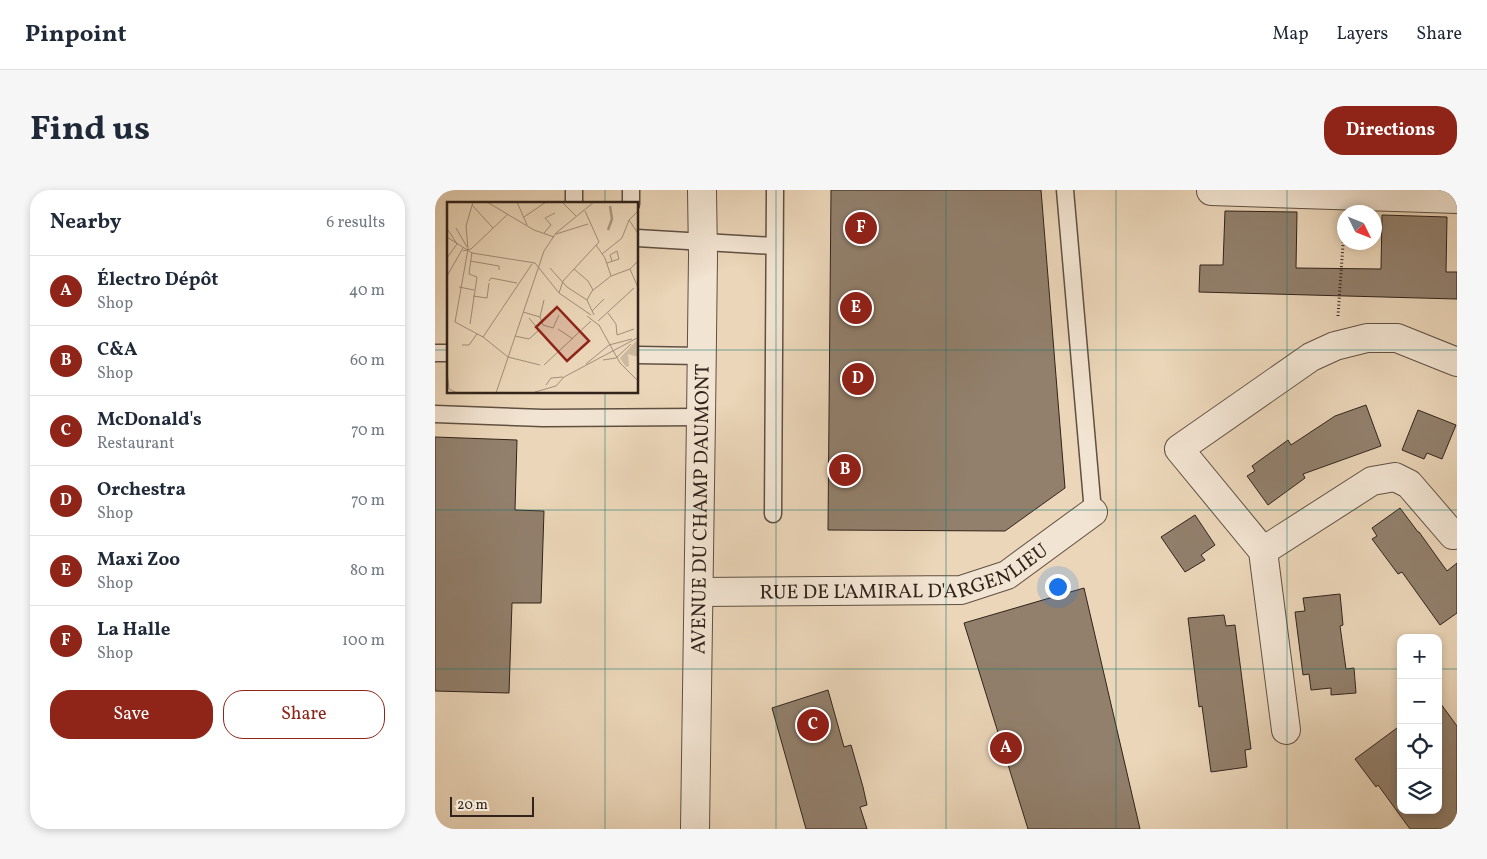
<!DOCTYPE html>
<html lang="en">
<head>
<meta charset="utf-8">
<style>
  :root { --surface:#fff; --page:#f6f6f7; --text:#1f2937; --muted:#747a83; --line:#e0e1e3; --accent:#8f2418 }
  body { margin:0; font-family:Vollkorn,serif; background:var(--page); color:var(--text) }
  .controls { position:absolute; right:15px; bottom:15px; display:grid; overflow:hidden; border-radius:10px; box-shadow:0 2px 8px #0003 }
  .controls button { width:45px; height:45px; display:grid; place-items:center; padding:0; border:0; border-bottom:1px solid var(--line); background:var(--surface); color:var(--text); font:25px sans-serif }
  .compass { position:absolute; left:902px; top:15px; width:45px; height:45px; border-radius:50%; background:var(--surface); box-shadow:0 2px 8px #0003; rotate:133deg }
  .scale { position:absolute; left:15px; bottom:12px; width:84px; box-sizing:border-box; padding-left:5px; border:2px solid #31231b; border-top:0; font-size:14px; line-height:18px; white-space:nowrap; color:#31231b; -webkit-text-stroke:4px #f2e4d2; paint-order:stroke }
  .you { position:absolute; left:622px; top:396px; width:18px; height:18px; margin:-12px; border:4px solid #fff; border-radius:50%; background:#1a73e8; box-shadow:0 0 0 8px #1a73e833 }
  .badge { display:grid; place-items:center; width:32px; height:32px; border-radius:50%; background:var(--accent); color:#fff; font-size:16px; font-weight:700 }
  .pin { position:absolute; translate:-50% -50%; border:2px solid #fff; box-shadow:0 1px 5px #0006 }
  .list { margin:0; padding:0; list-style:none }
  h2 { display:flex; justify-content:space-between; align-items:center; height:65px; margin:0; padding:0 20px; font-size:21px }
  h2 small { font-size:16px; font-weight:400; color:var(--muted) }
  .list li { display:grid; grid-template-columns:32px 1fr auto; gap:15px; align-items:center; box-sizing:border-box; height:70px; padding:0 20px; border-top:1px solid var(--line) }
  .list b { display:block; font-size:19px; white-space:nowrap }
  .list p { margin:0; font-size:16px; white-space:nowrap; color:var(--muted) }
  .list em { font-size:16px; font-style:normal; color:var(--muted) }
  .actions { display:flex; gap:10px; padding:15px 20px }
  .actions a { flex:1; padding:11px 0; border:1px solid var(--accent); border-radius:20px; text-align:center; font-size:18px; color:var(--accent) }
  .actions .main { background:var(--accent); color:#fff }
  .icon { flex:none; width:28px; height:28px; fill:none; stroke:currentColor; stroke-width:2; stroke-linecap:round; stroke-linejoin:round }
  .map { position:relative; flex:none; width:1022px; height:639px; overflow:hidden; border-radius:20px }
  header { display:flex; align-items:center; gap:30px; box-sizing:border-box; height:70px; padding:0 25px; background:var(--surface); border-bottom:1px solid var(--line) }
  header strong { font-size:24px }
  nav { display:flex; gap:28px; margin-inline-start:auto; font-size:18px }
  .intro { display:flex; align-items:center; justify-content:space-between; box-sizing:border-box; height:120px; padding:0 30px }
  h1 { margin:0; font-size:35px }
  .button { padding:12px 22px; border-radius:20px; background:var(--accent); color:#fff; font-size:18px; font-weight:700 }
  main { display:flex; gap:30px; padding:0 30px }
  aside { flex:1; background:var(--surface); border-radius:20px; box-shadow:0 2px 8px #0003 }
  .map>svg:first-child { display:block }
</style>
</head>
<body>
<header>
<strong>Pinpoint</strong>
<nav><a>Map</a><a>Layers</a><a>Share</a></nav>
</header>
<div class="intro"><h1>Find us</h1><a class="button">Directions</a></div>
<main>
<aside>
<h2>Nearby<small>6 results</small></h2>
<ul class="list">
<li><span class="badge">A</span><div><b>Électro Dépôt</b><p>Shop</p></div><em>40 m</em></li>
<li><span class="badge">B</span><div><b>C&amp;A</b><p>Shop</p></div><em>60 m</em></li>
<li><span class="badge">C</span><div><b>McDonald's</b><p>Restaurant</p></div><em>70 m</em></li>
<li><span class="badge">D</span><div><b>Orchestra</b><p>Shop</p></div><em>70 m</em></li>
<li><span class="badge">E</span><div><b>Maxi Zoo</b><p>Shop</p></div><em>80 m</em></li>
<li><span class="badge">F</span><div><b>La Halle</b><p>Shop</p></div><em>100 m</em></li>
</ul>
<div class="actions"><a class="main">Save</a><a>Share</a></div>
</aside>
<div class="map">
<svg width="1022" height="639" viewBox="0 0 1022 639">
  <rect width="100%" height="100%" fill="#ebd6b9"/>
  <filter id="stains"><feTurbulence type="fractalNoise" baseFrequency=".004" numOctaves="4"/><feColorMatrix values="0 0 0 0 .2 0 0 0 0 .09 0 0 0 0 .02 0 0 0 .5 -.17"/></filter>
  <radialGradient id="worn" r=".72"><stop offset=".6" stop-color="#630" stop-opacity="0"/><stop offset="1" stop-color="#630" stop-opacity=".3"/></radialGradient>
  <!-- building -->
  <g fill="#92806d" stroke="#31231b">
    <path d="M396,0H606L630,298L570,341L393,340Z"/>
    <path d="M790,21L862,22L861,78L946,79L947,25L1012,27L1011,82H1022V109L764,102L765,75H788Z"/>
    <path d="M931,215L946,256L868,284L870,288L833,315L812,286L820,281L817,276L853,250L856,255L900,226Z"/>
    <path d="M983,220L1021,235L1007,269L992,263L989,269L967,260Z"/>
    <path d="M0,247L82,250L80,320L109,321L106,413H77L74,503L0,501Z"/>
    <path d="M965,318L983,342H984L1012,381L1022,373V423L1005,435L967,382L963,384L937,349L942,346L937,338Z"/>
    <path d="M760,325L780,355L766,365L770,370L750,382L726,347Z"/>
    <path d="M649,398L705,639H593L529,433Z"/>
    <path d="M905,404L908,435L905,436L911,479L919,478L921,503L896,505V498L876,500L874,484L868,485L860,422L870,421L868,408Z"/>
    <path d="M789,425L791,436L800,435L816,559L810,560L812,577L776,582L767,516L764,517L753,428Z"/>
    <path d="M393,500L409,557L416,555L428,597L432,615L425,617L432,639H371L337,518Z"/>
    <path d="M1003,510L1022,536V639H975L943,595L941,597L920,569L966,535V620H1003Z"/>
  </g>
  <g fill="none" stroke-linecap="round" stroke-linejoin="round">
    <defs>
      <g id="service">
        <path d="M139,0V14"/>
        <path d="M196,0V14"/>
        <path d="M630,0L658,322"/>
        <path d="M202,48L339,56"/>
        <path d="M0,163H14"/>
        <path d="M202,165L267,166"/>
        <path d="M0,224L108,228L266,227"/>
        <path d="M338,324L340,0"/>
      </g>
      <g id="minor">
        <path d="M776,1L1022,9"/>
        <path d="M828,361L937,291L960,287L974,294L1018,345"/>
        <path id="s1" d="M264,402L526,400L572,385L658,322"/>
        <path d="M851,540L828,361L744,259L876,167L900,156L932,148H962L1022,172"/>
        <path id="s2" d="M260,639L266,227L268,66L267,0"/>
      </g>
    </defs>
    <!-- service casing -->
    <use href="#service" stroke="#605042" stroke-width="19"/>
    <!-- minor casing -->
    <use href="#minor" stroke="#605042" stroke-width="30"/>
    <!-- path -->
    <path stroke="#31231b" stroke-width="3" stroke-dasharray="1 2.5" stroke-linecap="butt" d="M903,126L909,40"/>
    <!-- service -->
    <use href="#service" stroke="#f2e4d2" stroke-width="16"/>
    <!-- minor -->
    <use href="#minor" stroke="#f2e4d2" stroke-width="28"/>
  </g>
  <!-- grid -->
  <path fill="none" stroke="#0f766e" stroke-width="1" stroke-opacity="0.55" d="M170,0V14M341,0V639M511,0V639M681,0V639M852,0V639M0,160H14M202,160H1022M170,202V639M0,320H1022M0,479H966M1003,479H1022"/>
  <g text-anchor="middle" stroke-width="4.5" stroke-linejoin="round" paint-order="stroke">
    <!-- street labels -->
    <g font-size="20" fill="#31231b" stroke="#f2e4d2">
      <text dy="7" stroke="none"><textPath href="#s2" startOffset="320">AVENUE DU CHAMP DAUMONT</textPath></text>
      <text dy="7" stroke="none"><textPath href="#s1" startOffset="209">RUE DE L'AMIRAL D'ARGENLIEU</textPath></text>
    </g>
  </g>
  <!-- overview -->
  <g transform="translate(12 12)">
    <rect width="191" height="191" fill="#ebd6b9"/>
    <path d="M191,137V155L181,152L182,164L179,165L173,156Z" fill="#cbb89e"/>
    <path fill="none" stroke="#ac9983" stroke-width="2.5" d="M161,28L165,17L163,4"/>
    <path fill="none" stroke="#a18e7a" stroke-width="1" d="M26,0L19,24L21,47L8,120L36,135L61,155L93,163M40,0L87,28L107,35M70,0L80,23M115,0L129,14M25,3L46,26M77,15L99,0M182,18L192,33M9,26L20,45M97,31L104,23L98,16L108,11M109,32L141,22M0,35L25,51L88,61L112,91L144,113M149,43L158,56L164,74M16,49L24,47L61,12M155,52L175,36L182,18L192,8M0,56L10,42L1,28M23,59L52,64V68M160,61L172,57L170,49L163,53L165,59M103,66L120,85L140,98L147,113M127,67L141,79L146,88M183,67L192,88M0,74L16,46M42,79L44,76L70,81M12,85L27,88M112,91L116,79L152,40L138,9M26,94L40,96L42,81M140,98L145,89L164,74L183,67L192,58M145,109L157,97M76,110L93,115M161,111L169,122L170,133L187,127M140,114L153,124M93,115L96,123L106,126L112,113M93,115L97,98M82,116L96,133M151,119L187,86M23,122L30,75L22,72L25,50M152,123L173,161L192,180M111,127L126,137M68,134L82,137L92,128M36,135L85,62M15,143H22L30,132M156,158L169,156L184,142M139,162L162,143L185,137M97,163L144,119M0,169L2,187L10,191M99,183L104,176L116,175M88,190L109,184L117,175L192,135M49,191L97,49L109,31L147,0"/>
    <path fill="#8f2418" fill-opacity="0.15" stroke="#8f2418" stroke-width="2.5" d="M110,105L142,139L120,159L89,125Z"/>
    <rect width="191" height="191" fill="none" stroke="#31231b" stroke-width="2.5"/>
  </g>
  <rect width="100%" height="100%" filter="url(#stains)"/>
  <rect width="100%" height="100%" fill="url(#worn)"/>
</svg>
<div class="controls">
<button>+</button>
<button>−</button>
<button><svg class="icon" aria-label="locate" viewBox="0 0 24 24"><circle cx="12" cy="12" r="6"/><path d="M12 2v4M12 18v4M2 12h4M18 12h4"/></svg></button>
<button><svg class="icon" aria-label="layers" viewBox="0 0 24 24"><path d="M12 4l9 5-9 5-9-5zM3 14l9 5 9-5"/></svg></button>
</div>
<svg class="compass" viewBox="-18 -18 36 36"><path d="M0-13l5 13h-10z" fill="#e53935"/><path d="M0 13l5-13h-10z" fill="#747a83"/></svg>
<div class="scale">20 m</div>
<div class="you"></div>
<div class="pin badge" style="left:571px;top:558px">A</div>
<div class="pin badge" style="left:410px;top:280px">B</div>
<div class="pin badge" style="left:378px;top:535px">C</div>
<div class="pin badge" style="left:423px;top:189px">D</div>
<div class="pin badge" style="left:421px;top:118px">E</div>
<div class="pin badge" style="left:426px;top:38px">F</div>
</div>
</main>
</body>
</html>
